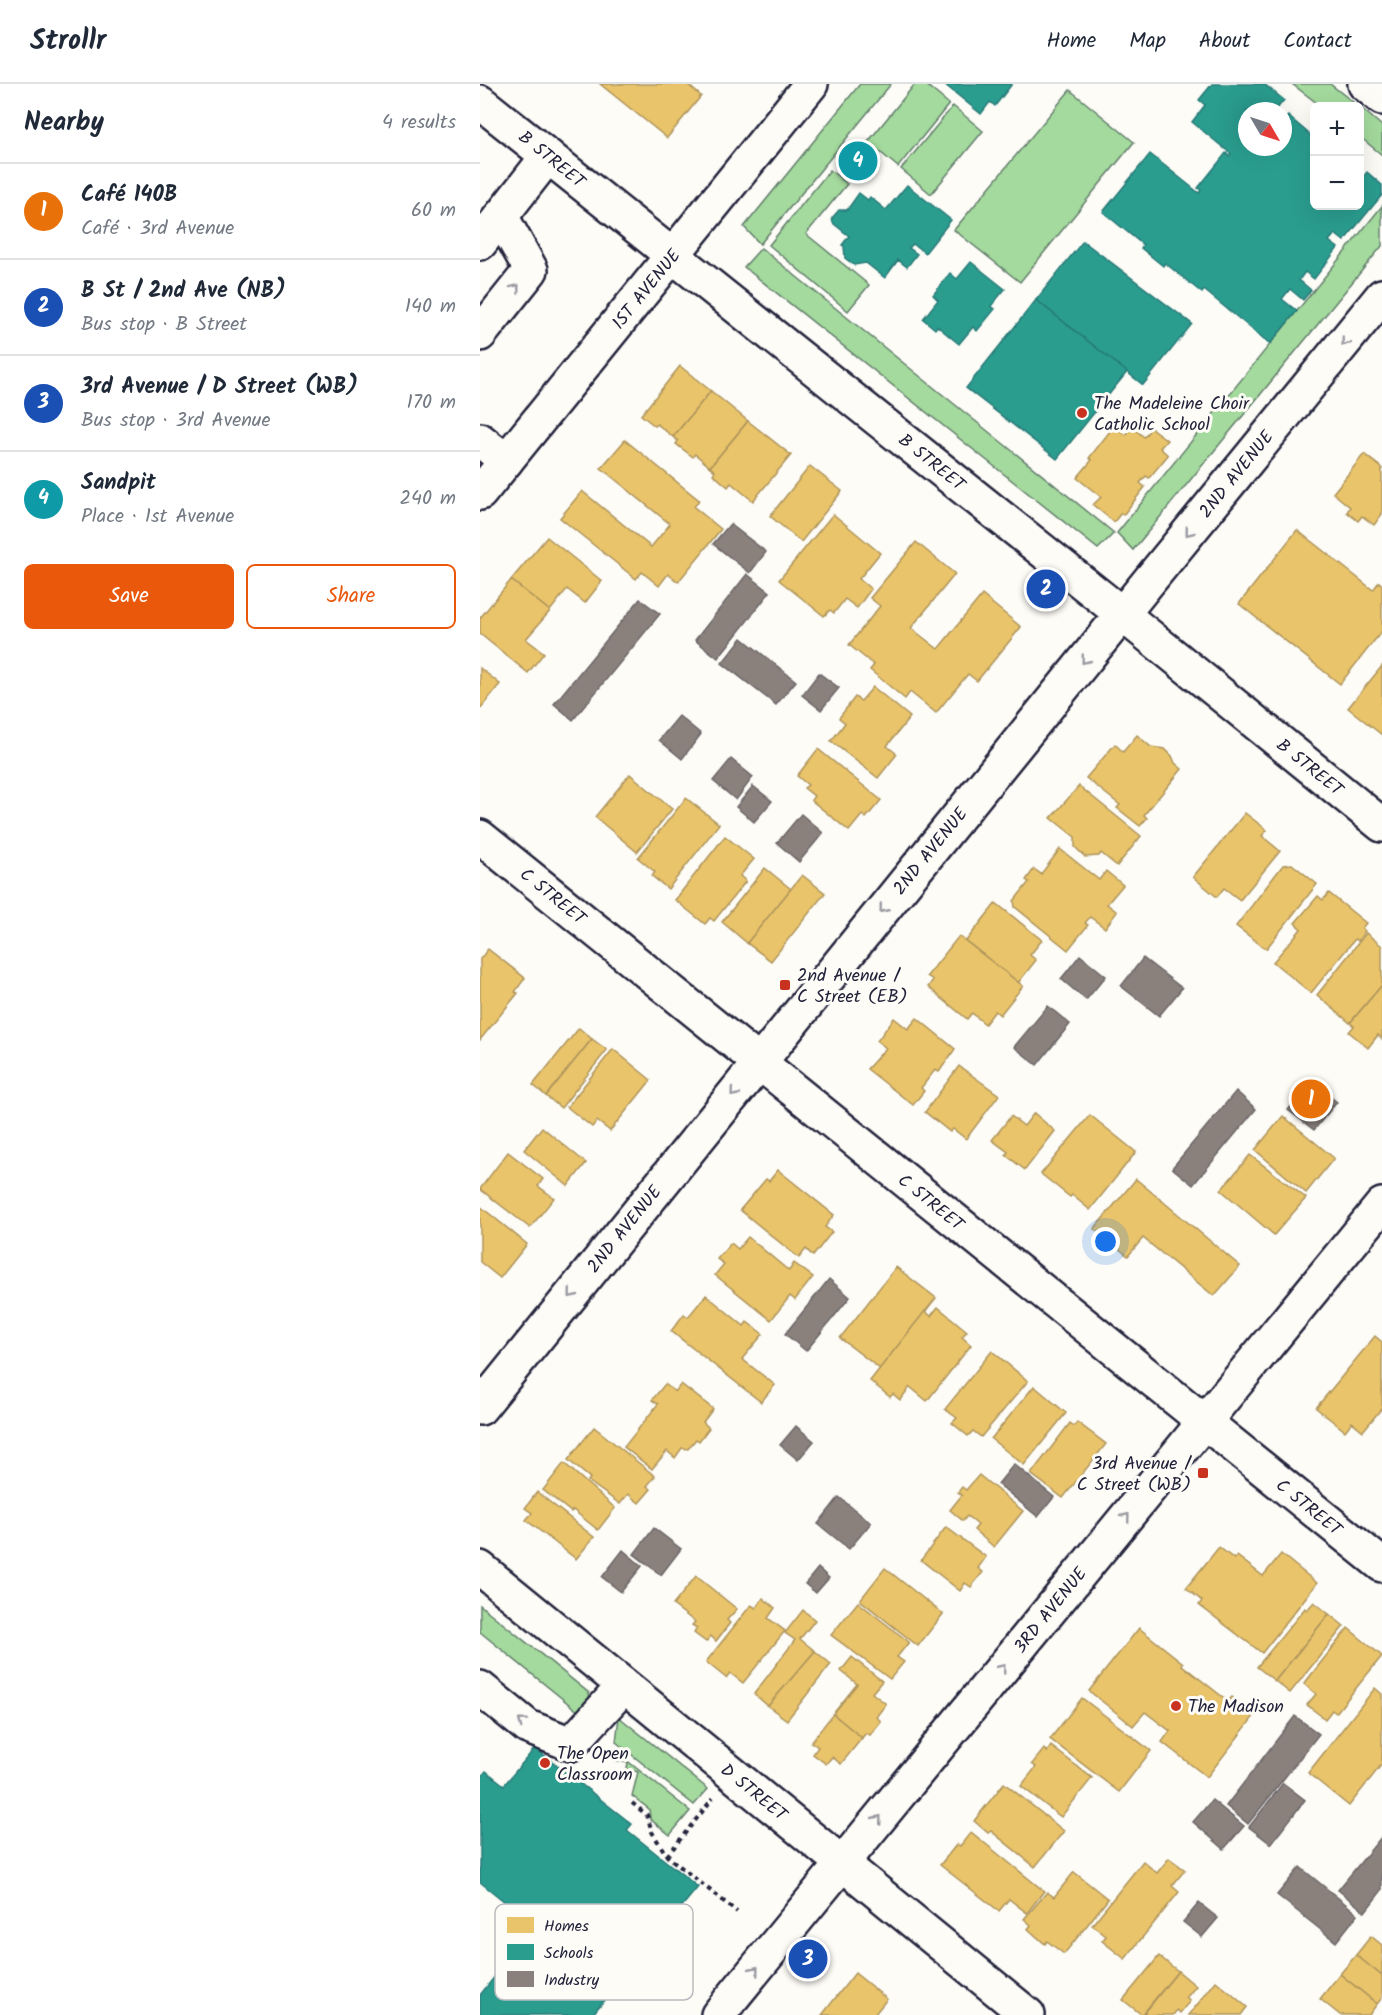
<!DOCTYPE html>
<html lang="en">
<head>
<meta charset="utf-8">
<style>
  :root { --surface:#fff; --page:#f2f2f3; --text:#1f2937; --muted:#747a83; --line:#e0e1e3; --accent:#ea580c }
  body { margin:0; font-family:Kalam,sans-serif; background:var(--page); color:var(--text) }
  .controls { position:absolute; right:18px; top:18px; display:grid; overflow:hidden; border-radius:9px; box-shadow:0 6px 24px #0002 }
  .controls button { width:54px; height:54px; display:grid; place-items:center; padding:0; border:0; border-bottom:2px solid var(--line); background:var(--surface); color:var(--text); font:30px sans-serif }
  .compass { position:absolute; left:758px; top:18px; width:54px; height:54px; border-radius:50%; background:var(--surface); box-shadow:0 6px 24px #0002; rotate:129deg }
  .you { position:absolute; left:626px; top:1158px; width:21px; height:21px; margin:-15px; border:4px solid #fff; border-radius:50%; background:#1a73e8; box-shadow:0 0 0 9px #1a73e833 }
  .badge { display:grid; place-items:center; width:39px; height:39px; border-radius:50%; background:var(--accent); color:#fff; font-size:20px; font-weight:700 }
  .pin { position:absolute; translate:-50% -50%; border:3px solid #fff; box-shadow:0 2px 6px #0006 }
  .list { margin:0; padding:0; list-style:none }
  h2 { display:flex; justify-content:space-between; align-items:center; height:78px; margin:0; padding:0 24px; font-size:26px }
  h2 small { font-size:20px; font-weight:400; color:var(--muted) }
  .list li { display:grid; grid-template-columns:39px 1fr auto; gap:18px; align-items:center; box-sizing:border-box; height:96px; padding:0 24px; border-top:2px solid var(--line) }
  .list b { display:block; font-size:22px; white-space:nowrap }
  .list p { margin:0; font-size:20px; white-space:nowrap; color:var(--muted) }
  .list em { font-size:20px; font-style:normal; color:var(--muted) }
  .actions { display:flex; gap:12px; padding:18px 24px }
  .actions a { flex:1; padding:14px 0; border:2px solid var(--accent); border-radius:9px; text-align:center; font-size:21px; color:var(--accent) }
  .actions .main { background:var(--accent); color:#fff }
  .map { position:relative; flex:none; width:902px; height:1931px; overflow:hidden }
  header { display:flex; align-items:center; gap:36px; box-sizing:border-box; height:84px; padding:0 30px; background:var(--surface); border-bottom:2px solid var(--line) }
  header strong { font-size:28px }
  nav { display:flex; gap:33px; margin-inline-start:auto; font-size:21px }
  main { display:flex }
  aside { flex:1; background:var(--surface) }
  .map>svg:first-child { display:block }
</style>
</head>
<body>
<header>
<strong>Strollr</strong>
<nav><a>Home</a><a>Map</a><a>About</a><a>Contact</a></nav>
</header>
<main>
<aside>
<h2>Nearby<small>4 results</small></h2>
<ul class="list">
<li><span class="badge" style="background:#e8710a">1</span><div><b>Café 140B</b><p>Café · 3rd Avenue</p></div><em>60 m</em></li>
<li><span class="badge" style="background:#1a4fb4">2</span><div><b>B St / 2nd Ave (NB)</b><p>Bus stop · B Street</p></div><em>140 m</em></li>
<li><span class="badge" style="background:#1a4fb4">3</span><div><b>3rd Avenue / D Street (WB)</b><p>Bus stop · 3rd Avenue</p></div><em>170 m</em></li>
<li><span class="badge" style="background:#0f9aa8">4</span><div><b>Sandpit</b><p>Place · 1st Avenue</p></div><em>240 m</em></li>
</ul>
<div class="actions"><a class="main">Save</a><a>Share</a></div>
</aside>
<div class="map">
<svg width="902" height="1931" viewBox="0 0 902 1931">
  <rect width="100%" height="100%" fill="#fdfcf7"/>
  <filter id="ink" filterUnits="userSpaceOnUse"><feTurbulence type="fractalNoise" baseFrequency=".0167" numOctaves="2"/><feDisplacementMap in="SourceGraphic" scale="12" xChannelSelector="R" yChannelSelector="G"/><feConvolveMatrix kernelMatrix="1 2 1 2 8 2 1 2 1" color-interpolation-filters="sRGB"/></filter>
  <g filter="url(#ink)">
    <!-- green -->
    <g fill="#a4da9d" stroke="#637e6c" stroke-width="1.5">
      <path d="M380,0H411L280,160L264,143Z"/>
      <path d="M435,0H445L469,20L418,83L388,58Z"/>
      <path d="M812,0H850L878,22H841Z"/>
      <path d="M590,6L654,58L540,198L474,146Z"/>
      <path d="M473,22L503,47L451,110L421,85Z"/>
      <path d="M880,23L902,42V71L880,53Z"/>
      <path d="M350,86L367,100L326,150L389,201L368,227L289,161Z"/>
      <path d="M902,122V162L653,466L637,449Z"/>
      <path d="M281,164L634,449L618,465L264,183Z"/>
      <path d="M0,1521L109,1609L110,1615L100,1629L0,1548Z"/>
      <path d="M139,1633L228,1705L214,1721L136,1658Z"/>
      <path d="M130,1663L210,1727L190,1751L170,1735L169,1725L152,1712L158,1688L147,1685L148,1679L137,1677L138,1671L127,1668Z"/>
    </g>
    <!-- homes -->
    <g fill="#e9c46a" stroke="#ad935c" stroke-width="1.5">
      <path d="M120,0H207L221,12L187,54Z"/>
      <path d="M200,282L231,307L193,353L177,340L175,342L161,331Z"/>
      <path d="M231,307L268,337L230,383L215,370L213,373L196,360L198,357L193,353Z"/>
      <path d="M268,337L311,371L273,417L251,399L248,403L233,390L235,387L230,383Z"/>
      <path d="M634,342L646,351L652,343L664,353L671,344L687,356L680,364L688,371L669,394L666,392L660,399L665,403L643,431L641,429L634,438L613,421L621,413L597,394L612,376L609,374Z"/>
      <path d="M145,356L219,416L214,423L241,445L198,498L188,490L179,502L162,488L156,495L80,434L102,407L171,463L190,440L121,384Z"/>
      <path d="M884,370L902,384V430L894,441L882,432L878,437L867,428L870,423L853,409Z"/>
      <path d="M330,382L362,407L321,458L290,432Z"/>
      <path d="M353,430L400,469L379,495L391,505L377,524L365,515L354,529L350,526L344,532L299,496Z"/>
      <path d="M817,446L893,506L899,498L902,501V547L860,600L759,520Z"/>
      <path d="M67,453L122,497L105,519L87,505L70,527L31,496Z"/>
      <path d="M436,458L475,490L431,544L458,565L502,511L541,543L497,597L488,590L456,629L430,608L425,615L390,586L394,581L369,561L400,522L390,514Z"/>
      <path d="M31,496L70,527L46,555L64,569L48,589L0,550V534Z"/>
      <path d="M902,582V651L868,624Z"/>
      <path d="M0,584L20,600L0,625Z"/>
      <path d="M393,603L430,633L407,662L417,670L398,694L351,657L365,639L359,634L375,613L381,617Z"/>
      <path d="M657,651L671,663L685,665L692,672L695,679L702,685L664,731L667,734L660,742L637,724L640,721L606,694L635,660L643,668Z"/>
      <path d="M338,665L401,716L386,734L382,731L369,747L331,716L334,712L324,704L328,701L317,692Z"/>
      <path d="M150,690L192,725L157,768L115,733Z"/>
      <path d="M599,702L661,752L637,782L621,769L619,772L605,773L595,763V753L571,734Z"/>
      <path d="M206,714L239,740L188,805L172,792L175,788L158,774Z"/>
      <path d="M765,729L787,746L782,752L800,767L760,816L744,804L737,813L713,793Z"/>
      <path d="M245,752L274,775L260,792L266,797L234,837L230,834L225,840L195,816Z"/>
      <path d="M580,765L619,796L626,787L643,801L627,820L637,828L625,844L610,833L605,839L608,841L588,866L535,823L534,817L549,798L546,796L554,785L561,790Z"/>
      <path d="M812,780L837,800L786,865L756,842L803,781Z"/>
      <path d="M285,784L311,805L267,859L242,838Z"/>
      <path d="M322,791L345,809L291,877L267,859Z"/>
      <path d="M849,809L886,839L882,844L885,847L878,857L875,855L831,909L793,878L821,845L815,839L838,812L843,816Z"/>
      <path d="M516,819L562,856L550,871L556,876L538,899L486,857Z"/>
      <path d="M886,849L902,862V901L870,939L837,911Z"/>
      <path d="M479,852L543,902L520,931L515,927L505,940L492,929L487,935L448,903L453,896L447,892Z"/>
      <path d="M8,865L45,894L35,908L38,909L0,956V875Z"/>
      <path d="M902,901V955L898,951L888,964L869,948L874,942L870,939Z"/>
      <path d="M414,934L428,945L437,934L475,965L459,988L455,986L441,1004L444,1007L433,1021L387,985L406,964L397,957Z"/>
      <path d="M99,944L112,955L66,1012L53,1001Z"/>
      <path d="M112,955L127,966L81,1024L66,1012Z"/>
      <path d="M133,965L171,996L130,1047L117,1037L112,1043L87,1023Z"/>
      <path d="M479,982L519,1011L486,1055L473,1045L470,1048L445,1028Z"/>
      <path d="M554,1029L575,1047L545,1086L526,1071L528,1068L512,1056L531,1032L544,1042Z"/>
      <path d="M610,1031L656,1068L610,1126L592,1111L590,1113L561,1090Z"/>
      <path d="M803,1032L854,1074L826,1109L775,1066Z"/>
      <path d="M62,1043L106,1079L88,1102L44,1066Z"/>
      <path d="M28,1068L63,1095L58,1102L74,1114L50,1144L0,1105Z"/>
      <path d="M770,1071L826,1114L794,1151L741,1106Z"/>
      <path d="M298,1086L354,1131L345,1143L352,1148L333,1172L326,1165L319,1174L260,1126L286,1095L289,1097Z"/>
      <path d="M656,1095L760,1182L734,1212L663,1154L648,1172L614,1145Z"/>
      <path d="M0,1122L47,1160L20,1194L0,1178Z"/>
      <path d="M268,1153L309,1187L314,1179L333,1193L315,1216L310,1212L291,1236L235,1191L244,1180L237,1175L251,1159L258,1165Z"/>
      <path d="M416,1183L456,1214L400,1285L360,1254Z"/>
      <path d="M226,1211L264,1242L267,1238L283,1250L262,1275L295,1301L281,1318L191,1247L204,1230L208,1233Z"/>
      <path d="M458,1223L487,1247L482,1253L491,1261L447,1317L430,1303L420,1316L413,1310L410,1313L390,1297L445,1227L451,1232Z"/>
      <path d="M895,1252L902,1258V1324L883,1347L872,1338L865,1347L836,1324Z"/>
      <path d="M512,1267L548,1297L501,1353L493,1347L488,1352L472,1339L477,1334L465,1325Z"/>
      <path d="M185,1300L195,1308L201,1300L233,1325L223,1338L229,1344L219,1357L216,1355L208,1365L202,1364L195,1374L187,1367L172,1385L144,1363L178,1320L172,1316Z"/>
      <path d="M554,1302L586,1329L544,1381L511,1355Z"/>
      <path d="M597,1338L626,1360L583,1414L551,1390L590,1339L594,1342Z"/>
      <path d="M114,1343L175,1392L167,1402L171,1405L159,1419L148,1410L140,1420L108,1397L110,1394L88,1376Z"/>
      <path d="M84,1379L135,1424L118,1446L93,1426L91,1428L63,1406Z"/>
      <path d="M499,1391L543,1427L514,1463L494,1446L498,1441L487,1432L483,1437L470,1426L482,1411L478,1408L482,1403L486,1406Z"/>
      <path d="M57,1408L114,1453L96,1475L46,1436L52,1429L45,1424Z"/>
      <path d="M466,1443L506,1473L498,1484L503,1488L491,1503L485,1499L480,1507L441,1476Z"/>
      <path d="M739,1463L754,1475L757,1472L783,1492L801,1470L837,1499L782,1569L719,1521L722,1517L706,1504Z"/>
      <path d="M405,1484L463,1530L438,1562L380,1516Z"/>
      <path d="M216,1492L257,1525L247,1536L250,1539L236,1557L231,1552L226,1558L214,1549L217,1544L212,1541L215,1538L193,1521Z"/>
      <path d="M283,1514L295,1524L288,1534L305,1547L263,1599L250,1589L246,1594L226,1578L271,1521L276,1524Z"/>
      <path d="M378,1518L429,1558L417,1573L424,1578L410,1595L351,1551Z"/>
      <path d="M834,1518L849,1530L795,1597L777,1583L825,1524L827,1526Z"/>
      <path d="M323,1526L335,1536L320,1555L335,1567L288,1622L274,1610L315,1556L305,1549Z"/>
      <path d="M849,1530L864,1542L810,1609L795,1597Z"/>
      <path d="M659,1544L703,1579L702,1581L748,1617L752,1613L775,1631L727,1693L682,1658L690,1647L665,1628L653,1642L609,1607Z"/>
      <path d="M868,1544L902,1572L856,1629L852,1626L845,1635L827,1621L836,1610L824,1600Z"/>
      <path d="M335,1567L351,1580L307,1636L288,1622Z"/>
      <path d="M372,1573L402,1597L392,1609L406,1620L396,1633L401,1637L390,1651L386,1649L382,1654L353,1630L377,1600L361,1587Z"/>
      <path d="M895,1604L902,1610V1680L869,1722L828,1689Z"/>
      <path d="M602,1614L671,1667L639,1708L570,1655Z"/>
      <path d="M353,1630L382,1654L361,1680L352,1673L346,1680L333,1670L338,1663L331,1658Z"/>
      <path d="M571,1662L612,1694L581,1733L541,1702L556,1683L552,1680L564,1665L567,1668Z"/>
      <path d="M524,1699L584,1747L555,1783L511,1747L508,1749L494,1737Z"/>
      <path d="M491,1748L564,1807L547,1829L529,1815L519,1827L460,1781L477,1760L480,1762Z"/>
      <path d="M689,1774L705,1786L692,1802L699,1808L645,1875L622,1857L626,1852L612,1841L663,1777L677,1789Z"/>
      <path d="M594,1788L628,1815L584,1870L567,1857L565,1860L548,1845L551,1841L544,1835L567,1808L574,1813Z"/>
      <path d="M891,1852L902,1861V1892L876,1871Z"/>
      <path d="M876,1871L902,1892V1914L897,1920L860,1890Z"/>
      <path d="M679,1872L698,1887L662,1931L643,1916Z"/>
      <path d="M698,1887L716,1902L706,1914L710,1917L700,1929L697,1926L693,1931H663Z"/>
      <path d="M375,1889L407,1915L394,1931H342Z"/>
      <path d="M860,1890L897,1920L889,1931H860L840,1915Z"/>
      <path d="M736,1897L767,1923L761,1931H709Z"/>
    </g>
    <!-- schools -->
    <g fill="#2a9d8f" stroke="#287876" stroke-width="1.5">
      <path d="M464,0H532L515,22L510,18L501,30Z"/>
      <path d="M732,0H784L804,16L795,27H767V63H803V35L804,36L808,32L834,54V122H880V90L883,93L887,88L902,101V111L864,157L855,150L849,157L858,164L834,195L825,188L819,196L831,206L823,216L810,205L802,215L817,227L790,260L724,206L722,209L685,179L683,182L661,164L663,161L623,128L670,70L719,109L721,106L718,104L746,69L749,72L751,70L712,38L725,21L719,16Z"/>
      <path d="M378,64L392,74L377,93L363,81Z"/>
      <path d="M427,101L471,136L445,169L433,160L429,164L437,170L427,183L418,176L405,194L386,179L374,181L365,174L364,162L362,161L369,152L353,139L352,134L359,126H367L379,109L388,116L390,113L406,126Z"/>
      <path d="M603,157L712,240L663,301L556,216Z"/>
      <path d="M491,178L525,205L511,222L515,225L497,247L493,243L479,260L457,242L455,245L443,235L458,216L453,211L470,189L477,195Z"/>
      <path d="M556,216L647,288L577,375L486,304Z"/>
      <path d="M55,1664L152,1740L147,1746L218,1803L112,1931H0V1911L55,1842L0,1798V1694L6,1687L24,1701Z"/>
    </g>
    <!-- industry -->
    <g fill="#8a817c" stroke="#6b6468" stroke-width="1.5">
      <path d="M250,440L286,468L270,489L233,460Z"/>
      <path d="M267,490L290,508L238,574L215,556Z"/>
      <path d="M160,515L180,530L93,636L74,620Z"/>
      <path d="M262,554L316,597L296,621L242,579Z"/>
      <path d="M339,589L359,604L341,626L322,611Z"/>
      <path d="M199,632L221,650L202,675L179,656Z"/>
      <path d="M251,675L273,693L256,716L233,697Z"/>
      <path d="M273,702L292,717L274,738L256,723Z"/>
      <path d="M321,730L343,749L319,778L297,759Z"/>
      <path d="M600,871L626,892L606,916L581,895Z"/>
      <path d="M663,874L702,904L679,932L641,902Z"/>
      <path d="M568,922L590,940L557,981L534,963Z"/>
      <path d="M831,997L857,1018L834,1046L808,1026Z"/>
      <path d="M756,1007L776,1025L713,1101L692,1084Z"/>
      <path d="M349,1195L370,1213L326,1267L305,1250Z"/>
      <path d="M316,1342L334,1357L318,1376L300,1361Z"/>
      <path d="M534,1380L574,1413L558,1433L518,1400Z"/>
      <path d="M359,1413L391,1439L369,1465L338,1440Z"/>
      <path d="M174,1444L201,1465L181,1491L154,1470Z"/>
      <path d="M143,1466L162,1482L141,1508L122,1493Z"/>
      <path d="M338,1484L349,1494L336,1509L325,1500Z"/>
      <path d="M815,1632L839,1650L768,1740L746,1722Z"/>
      <path d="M803,1699L825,1716L791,1760L769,1743Z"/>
      <path d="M732,1716L764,1742L744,1765L713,1738Z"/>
      <path d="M902,1752V1806L885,1828L858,1806Z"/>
      <path d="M820,1783L878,1830L856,1858L797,1811Z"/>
      <path d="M719,1819L738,1834L722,1853L703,1838Z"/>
    </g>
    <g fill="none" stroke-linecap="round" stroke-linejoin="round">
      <defs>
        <g id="minor">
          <path d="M885,0L902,14"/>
          <path d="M0,18L642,530L902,741"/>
          <path d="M0,159L68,72"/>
          <path d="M0,250L51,186L21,132"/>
          <path d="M0,356L26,377"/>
          <path d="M0,409L331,0"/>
          <path d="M0,753L902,1481"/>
          <path d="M0,1324L669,497L902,212"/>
          <path d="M0,1484L548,1931"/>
          <path d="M0,1604L48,1643L91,1660L144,1602"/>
          <path d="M238,1931L902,1121"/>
        </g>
      </defs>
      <!-- minor casing -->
      <use href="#minor" stroke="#22223b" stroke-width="38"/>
      <!-- path -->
      <g stroke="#22223b" stroke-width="4" stroke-dasharray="4.5 4.5" stroke-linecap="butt">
        <path d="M152,1719L167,1731L172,1748L187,1772L257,1828"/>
        <path d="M187,1772L233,1714"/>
        <path d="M172,1858L209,1888"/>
      </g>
      <!-- minor -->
      <use href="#minor" stroke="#fdfcf7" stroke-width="33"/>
    </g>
    <!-- one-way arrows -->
    <defs><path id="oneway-chevron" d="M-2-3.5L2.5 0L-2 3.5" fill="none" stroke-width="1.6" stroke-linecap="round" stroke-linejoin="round" transform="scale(1.5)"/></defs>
    <g stroke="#9a9aa2">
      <use href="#oneway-chevron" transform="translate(36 204) rotate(-52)"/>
      <use href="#oneway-chevron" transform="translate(865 258) rotate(129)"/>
      <use href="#oneway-chevron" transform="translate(709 448) rotate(129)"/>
      <use href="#oneway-chevron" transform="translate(605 576) rotate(129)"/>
      <use href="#oneway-chevron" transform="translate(403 825) rotate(129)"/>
      <use href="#oneway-chevron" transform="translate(254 1009) rotate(129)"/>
      <use href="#oneway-chevron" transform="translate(92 1210) rotate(129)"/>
      <use href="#oneway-chevron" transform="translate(646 1433) rotate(-51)"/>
      <use href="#oneway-chevron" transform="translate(522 1584) rotate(-51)"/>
      <use href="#oneway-chevron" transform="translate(42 1638) rotate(-143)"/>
      <use href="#oneway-chevron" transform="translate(398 1735) rotate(-51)"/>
      <use href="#oneway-chevron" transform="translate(275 1886) rotate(-51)"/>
    </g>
  </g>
  <!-- markers -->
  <g fill="#c8321e" stroke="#fdfcf7" stroke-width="2">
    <circle cx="602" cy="329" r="6"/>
    <rect x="299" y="895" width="12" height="12" rx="3"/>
    <rect x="717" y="1383" width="12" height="12" rx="3"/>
    <circle cx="696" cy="1622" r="6"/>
    <circle cx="65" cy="1679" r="6"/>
  </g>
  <g text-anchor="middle" stroke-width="6" stroke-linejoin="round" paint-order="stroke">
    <!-- street labels -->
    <g font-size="18" fill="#22223b" stroke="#fdfcf7">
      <text transform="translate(72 75) rotate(39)" y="6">B STREET</text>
      <text transform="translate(166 205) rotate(-51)" y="6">1ST AVENUE</text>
      <text transform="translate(452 378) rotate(39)" y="6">B STREET</text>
      <text transform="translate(756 390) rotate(-51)" y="6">2ND AVENUE</text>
      <text transform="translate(830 683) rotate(39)" y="6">B STREET</text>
      <text transform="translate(450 767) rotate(-51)" y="6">2ND AVENUE</text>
      <text transform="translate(73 812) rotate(39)" y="6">C STREET</text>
      <text transform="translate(451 1118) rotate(39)" y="6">C STREET</text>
      <text transform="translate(144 1145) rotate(-51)" y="6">2ND AVENUE</text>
      <text transform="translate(829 1423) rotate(39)" y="6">C STREET</text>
      <text transform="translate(570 1526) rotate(-51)" y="6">3RD AVENUE</text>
      <text transform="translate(274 1708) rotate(39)" y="6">D STREET</text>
    </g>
    <!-- poi labels -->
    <g font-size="18" fill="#22223b" stroke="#fdfcf7" text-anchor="start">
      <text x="614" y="325">The Madeleine Choir<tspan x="614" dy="21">Catholic School</tspan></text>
      <text x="317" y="897">2nd Avenue /<tspan x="317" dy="21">C Street (EB)</tspan></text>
      <text x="711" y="1385" text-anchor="end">3rd Avenue /<tspan x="711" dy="21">C Street (WB)</tspan></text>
      <text x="708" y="1628">The Madison</text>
      <text x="77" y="1675">The Open<tspan x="77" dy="21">Classroom</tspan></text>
    </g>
  </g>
  <!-- legend -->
  <rect x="15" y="1820" width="198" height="96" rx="9" fill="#fdfcf7" stroke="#bbbbbf" stroke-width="1.5"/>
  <rect x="27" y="1833" width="27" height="16" fill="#e9c46a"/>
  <rect x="27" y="1860" width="27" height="16" fill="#2a9d8f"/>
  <rect x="27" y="1887" width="27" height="16" fill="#8a817c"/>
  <g font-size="16" fill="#22223b">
    <text x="64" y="1847">Homes</text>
    <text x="64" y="1874">Schools</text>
    <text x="64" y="1901">Industry</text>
  </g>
</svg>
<div class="controls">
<button>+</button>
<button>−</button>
</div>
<svg class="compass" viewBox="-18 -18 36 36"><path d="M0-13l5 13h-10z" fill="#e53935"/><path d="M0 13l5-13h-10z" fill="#747a83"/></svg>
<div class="you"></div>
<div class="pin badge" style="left:831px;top:1015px;background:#e8710a">1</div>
<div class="pin badge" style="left:566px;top:505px;background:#1a4fb4">2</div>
<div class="pin badge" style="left:328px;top:1875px;background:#1a4fb4">3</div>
<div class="pin badge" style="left:378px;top:77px;background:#0f9aa8">4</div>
</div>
</main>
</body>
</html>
